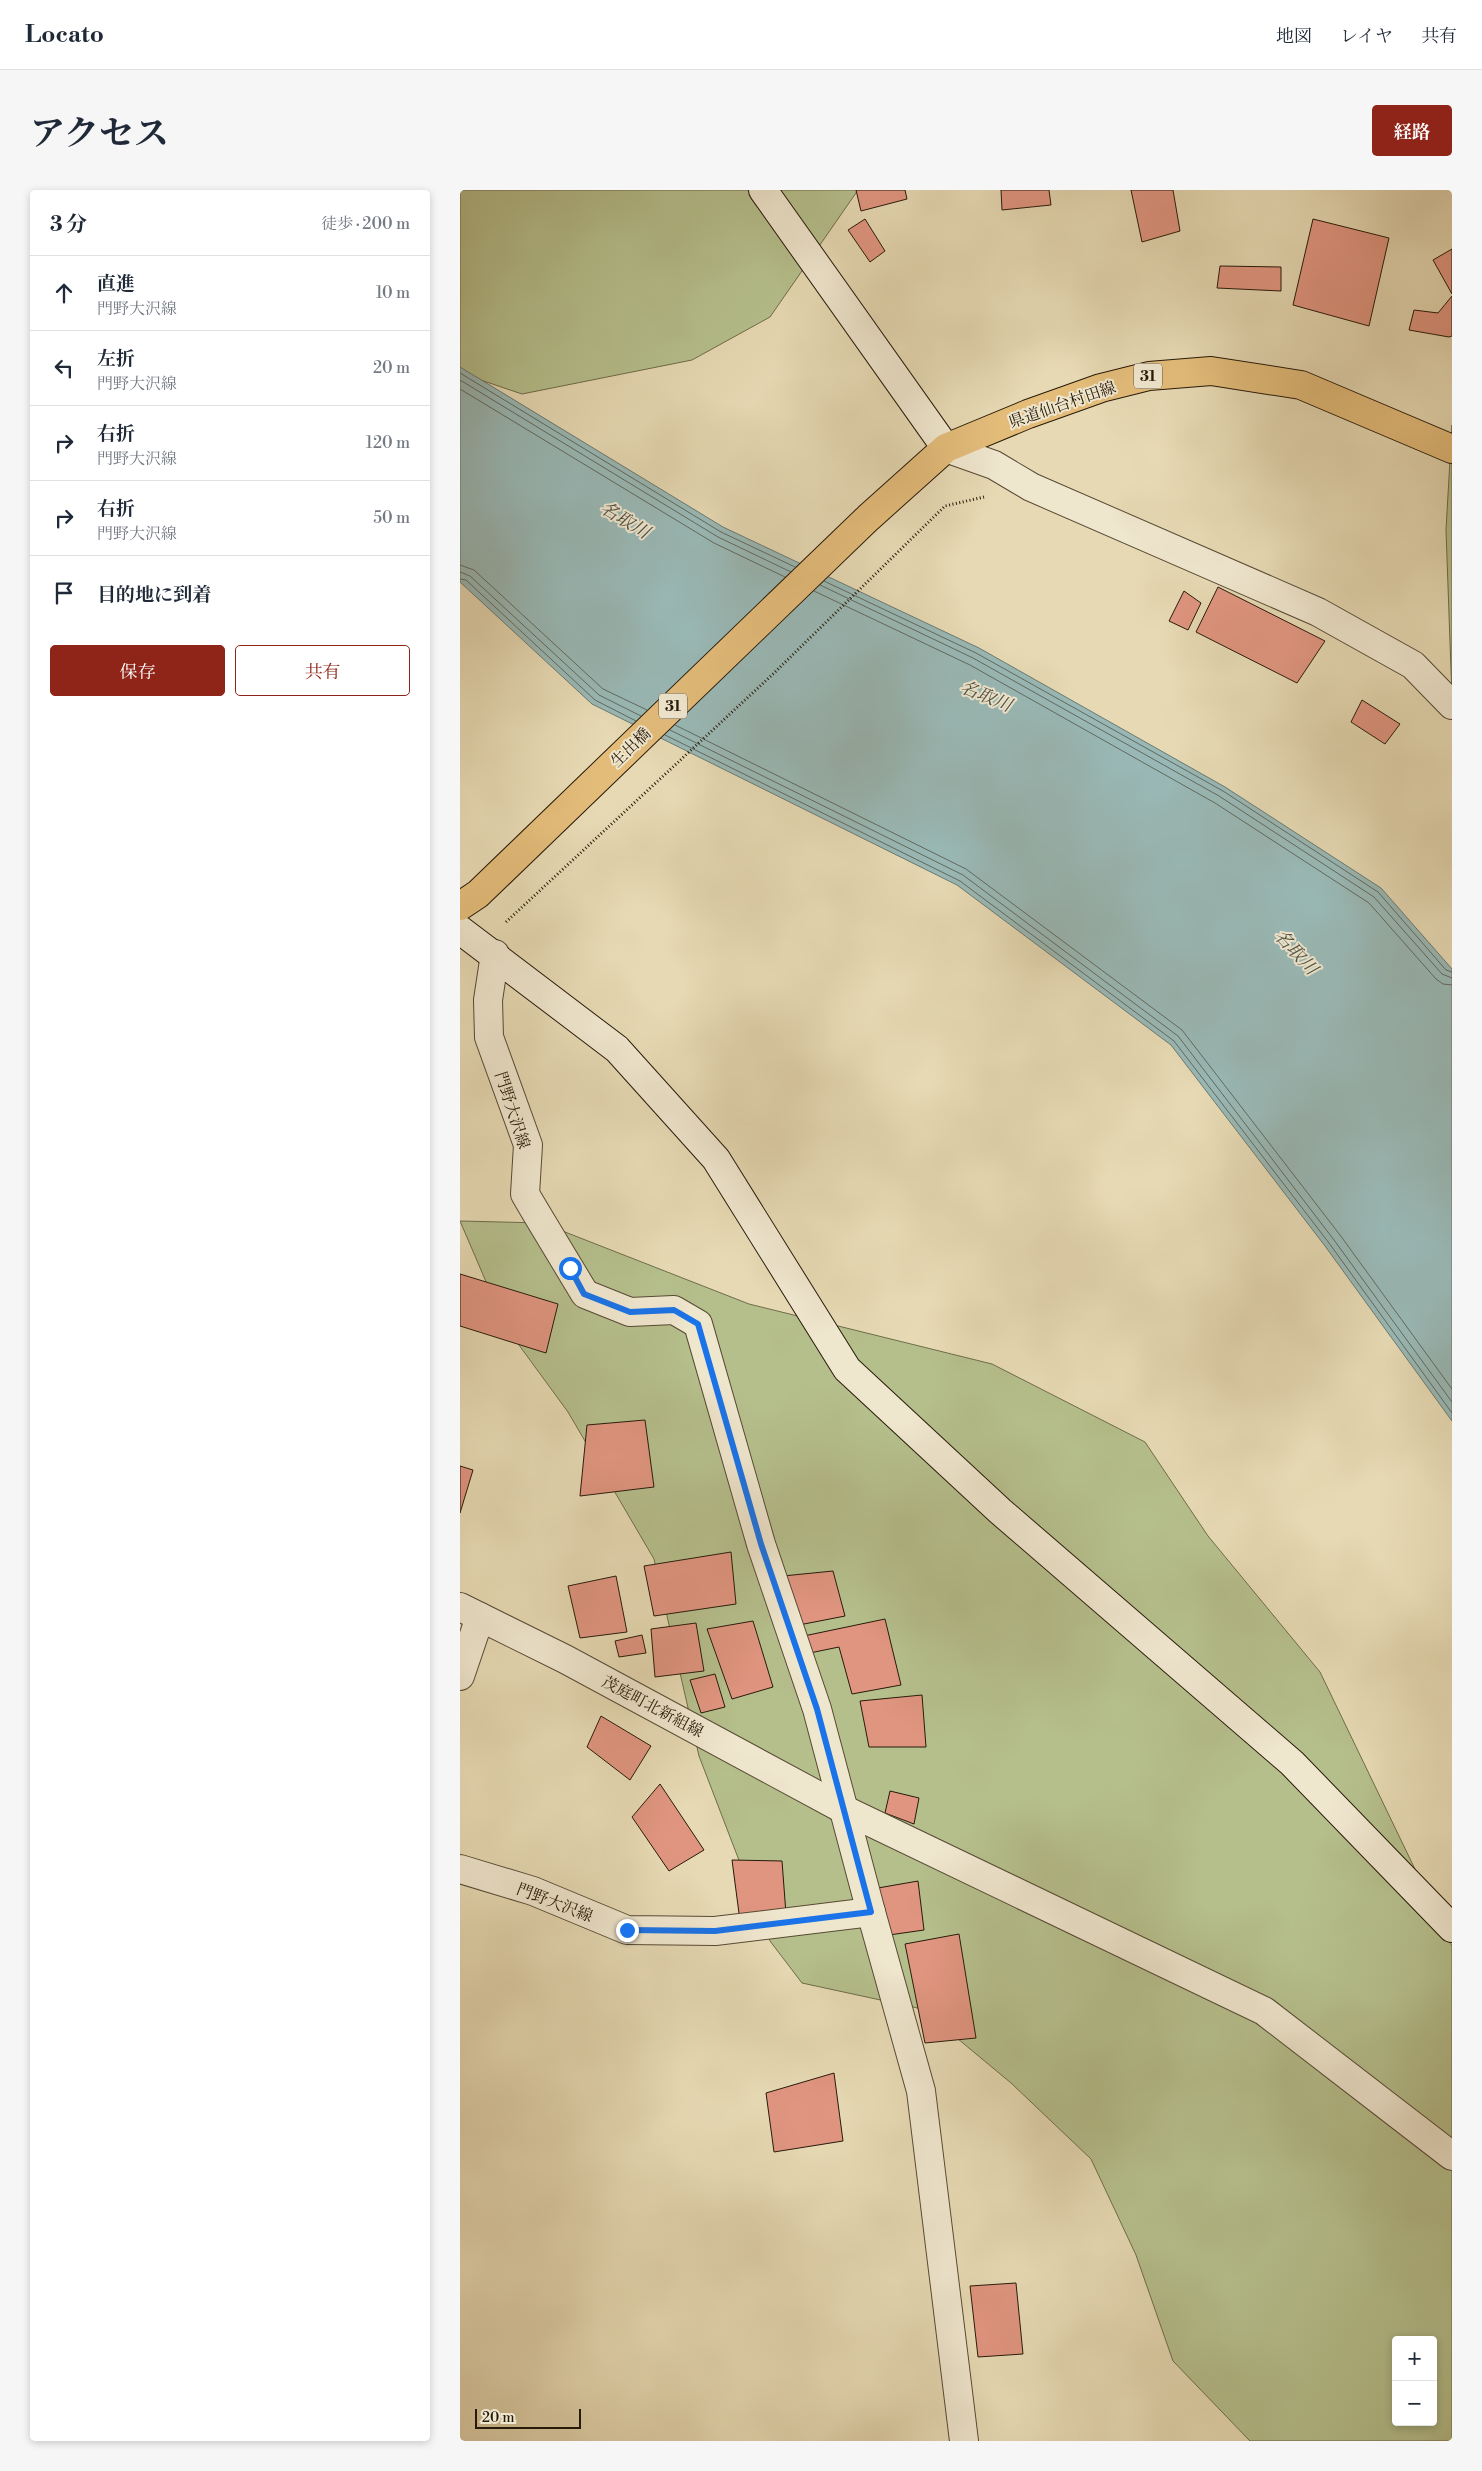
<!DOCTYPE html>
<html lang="ja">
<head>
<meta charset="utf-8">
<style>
  :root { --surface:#fff; --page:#f6f6f7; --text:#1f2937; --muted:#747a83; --line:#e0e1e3; --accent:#8f2418 }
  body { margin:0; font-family:"Libre Bodoni","Noto Serif JP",serif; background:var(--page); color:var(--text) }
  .controls { position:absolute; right:15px; bottom:15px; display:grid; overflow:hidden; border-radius:5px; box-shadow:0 2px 8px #0003 }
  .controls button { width:45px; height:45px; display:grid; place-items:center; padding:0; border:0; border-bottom:1px solid var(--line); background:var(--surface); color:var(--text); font:25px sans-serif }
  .scale { position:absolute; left:15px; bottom:12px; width:106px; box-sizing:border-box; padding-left:5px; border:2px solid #271a09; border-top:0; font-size:14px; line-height:18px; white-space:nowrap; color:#271a09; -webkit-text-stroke:4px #efe6ce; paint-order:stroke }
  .stop { position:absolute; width:15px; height:15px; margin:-11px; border:4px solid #1a73e8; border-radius:50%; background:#fff }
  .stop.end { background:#1a73e8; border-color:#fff; box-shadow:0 1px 5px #0008 }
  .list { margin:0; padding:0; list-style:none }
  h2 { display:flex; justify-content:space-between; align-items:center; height:65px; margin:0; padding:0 20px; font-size:21px }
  h2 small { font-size:16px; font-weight:400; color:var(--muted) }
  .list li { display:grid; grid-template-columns:32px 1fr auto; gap:15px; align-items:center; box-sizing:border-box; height:75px; padding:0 20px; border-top:1px solid var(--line) }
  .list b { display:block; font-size:19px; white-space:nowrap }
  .list p { margin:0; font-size:16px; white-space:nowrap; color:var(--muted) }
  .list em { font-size:16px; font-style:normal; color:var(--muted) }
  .actions { display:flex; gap:10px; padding:15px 20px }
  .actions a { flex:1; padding:11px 0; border:1px solid var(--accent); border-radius:5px; text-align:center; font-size:18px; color:var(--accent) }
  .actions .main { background:var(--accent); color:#fff }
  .icon { flex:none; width:28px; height:28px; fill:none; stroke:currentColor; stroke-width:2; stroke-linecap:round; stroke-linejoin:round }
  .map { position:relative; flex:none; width:992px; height:2251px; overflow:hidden; border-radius:5px }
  header { display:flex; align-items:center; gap:30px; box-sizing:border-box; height:70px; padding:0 25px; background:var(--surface); border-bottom:1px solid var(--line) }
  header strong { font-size:24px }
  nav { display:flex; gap:28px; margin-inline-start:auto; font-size:18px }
  .intro { display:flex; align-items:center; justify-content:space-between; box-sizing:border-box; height:120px; padding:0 30px }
  h1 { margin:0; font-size:35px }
  .button { padding:12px 22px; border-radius:5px; background:var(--accent); color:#fff; font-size:18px; font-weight:700 }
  main { display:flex; gap:30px; padding:0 30px }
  aside { flex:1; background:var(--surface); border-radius:5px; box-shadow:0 2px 8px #0003 }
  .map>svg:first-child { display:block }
</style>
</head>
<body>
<header>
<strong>Locato</strong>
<nav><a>地図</a><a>レイヤ</a><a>共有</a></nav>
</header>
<div class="intro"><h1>アクセス</h1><a class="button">経路</a></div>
<main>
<aside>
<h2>3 分<small>徒歩 · 200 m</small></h2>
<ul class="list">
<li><svg class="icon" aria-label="ahead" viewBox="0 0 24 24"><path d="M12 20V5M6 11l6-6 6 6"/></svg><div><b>直進</b><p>門野大沢線</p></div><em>10 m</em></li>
<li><svg class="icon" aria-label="left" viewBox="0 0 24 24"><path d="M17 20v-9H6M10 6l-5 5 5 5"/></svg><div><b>左折</b><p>門野大沢線</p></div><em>20 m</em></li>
<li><svg class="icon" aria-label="right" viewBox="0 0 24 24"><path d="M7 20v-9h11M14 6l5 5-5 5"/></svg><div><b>右折</b><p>門野大沢線</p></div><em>120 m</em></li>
<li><svg class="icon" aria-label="right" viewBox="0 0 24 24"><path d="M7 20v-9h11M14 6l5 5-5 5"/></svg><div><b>右折</b><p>門野大沢線</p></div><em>50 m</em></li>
<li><svg class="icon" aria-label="arrive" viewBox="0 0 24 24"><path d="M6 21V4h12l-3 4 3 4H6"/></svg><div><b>目的地に到着</b></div></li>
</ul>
<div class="actions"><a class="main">保存</a><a>共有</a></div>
</aside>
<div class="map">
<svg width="992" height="2251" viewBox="0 0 992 2251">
  <rect width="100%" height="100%" fill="#e6d9b3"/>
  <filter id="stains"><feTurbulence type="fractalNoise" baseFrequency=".004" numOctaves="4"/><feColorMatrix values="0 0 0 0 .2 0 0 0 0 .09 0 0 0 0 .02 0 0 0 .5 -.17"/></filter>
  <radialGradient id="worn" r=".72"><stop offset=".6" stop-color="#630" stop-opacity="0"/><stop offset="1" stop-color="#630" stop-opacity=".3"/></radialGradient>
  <!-- green -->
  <g fill="#b5bf8c" stroke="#6e6c4a" fill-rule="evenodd">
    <path d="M0,0H398L310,127L232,170L62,204L0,183Z"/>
    <path d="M992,235V508L986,340Z"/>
    <path d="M0,1031L82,1033L289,1114L532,1174L685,1252L748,1346L860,1482L992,1756V2251H790L713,2171L676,2065L631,1969L551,1893L462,1819L342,1793L310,1751L239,1566L194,1369L108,1222L45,1136ZM936,2150H973V2232H936Z"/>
  </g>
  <!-- water -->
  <path fill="#99b8b5" stroke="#6b7970" d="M0,177L263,337L519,458L765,597L921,698L992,779V1231L865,1056L711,855L497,695L132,514L0,392Z"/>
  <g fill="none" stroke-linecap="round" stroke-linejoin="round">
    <!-- shore -->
    <g stroke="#60695f" stroke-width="1">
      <path d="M0,183L261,342L335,377"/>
      <path d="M0,190L258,347L331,382"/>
      <path d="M0,199L254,353L325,387"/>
      <path d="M0,375L14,380L143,499L187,520"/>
      <path d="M0,382L10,386L139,505L181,526"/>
      <path d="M0,389L6,390L135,510L176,531"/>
      <path d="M364,391L516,463L763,601L918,702L986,780L992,782"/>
      <path d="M360,395L513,468L759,606L914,707L982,784L992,788"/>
      <path d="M354,401L510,475L755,613L909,713L976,789L983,794L992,795"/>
      <path d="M215,535L506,679L722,840L880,1045L992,1199"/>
      <path d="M210,540L503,685L718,846L874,1050L992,1212"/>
      <path d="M205,545L500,691L714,851L869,1053L992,1223"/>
    </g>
  </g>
  <!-- building -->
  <g fill="#e09580" stroke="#271a09">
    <path d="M396,0H445L447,9L401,21Z"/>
    <path d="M541,0H589L591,15L542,20Z"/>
    <path d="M671,0H713L720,41L682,52Z"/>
    <path d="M405,29L425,61L410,72L388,40Z"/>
    <path d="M853,29L929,48L909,136L833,115Z"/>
    <path d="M992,59V104L973,70Z"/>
    <path d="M760,76L821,77V101L757,98Z"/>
    <path d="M992,106V146L989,147L949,140L954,120L978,123Z"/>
    <path d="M758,397L865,451L837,493L736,442Z"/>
    <path d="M724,401L741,413L728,440L709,431Z"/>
    <path d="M902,510L940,534L925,554L891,532Z"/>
    <path d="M0,1084L98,1114L86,1163L0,1136Z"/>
    <path d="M185,1230L194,1297L120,1306L127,1235Z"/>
    <path d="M0,1276L13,1280L0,1323Z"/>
    <path d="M271,1362L276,1414L194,1426L184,1376Z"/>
    <path d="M373,1381L385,1426L339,1435L323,1386Z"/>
    <path d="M156,1386L167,1442L120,1448L108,1396Z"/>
    <path d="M425,1429L441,1495L392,1504L379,1457L345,1464L339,1447Z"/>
    <path d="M293,1431L313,1497L272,1509L247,1439Z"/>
    <path d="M236,1433L244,1481L195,1487L191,1439Z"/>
    <path d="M182,1445L186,1463L159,1467L155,1451Z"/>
    <path d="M255,1484L265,1517L241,1523L230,1490Z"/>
    <path d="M462,1505L466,1557H409L400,1511Z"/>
    <path d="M141,1526L191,1556L170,1590L127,1557Z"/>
    <path d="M200,1594L244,1660L209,1681L172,1627Z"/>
    <path d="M430,1601L459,1608L454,1634L425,1623Z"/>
    <path d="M272,1670L322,1671L326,1724L280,1731Z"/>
    <path d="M458,1691L464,1740L429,1745L418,1698Z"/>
    <path d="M499,1744L516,1848L465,1853L445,1754Z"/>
    <path d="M374,1883L383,1951L314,1962L306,1903Z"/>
    <path d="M556,2093L563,2164L518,2167L510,2096Z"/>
  </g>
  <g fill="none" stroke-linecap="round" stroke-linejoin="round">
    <defs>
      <g id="street">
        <path d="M486,258L534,275L571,297L858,422L953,475L992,515"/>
        <path d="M0,1417L105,1469L383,1619L804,1821L992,1966"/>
        <path d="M0,1486L20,1427"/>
        <path d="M0,1679L73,1701L167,1740L255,1741L411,1722L357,1519L301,1354L238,1134L214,1120L170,1122L125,1104L75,1021L65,1004L68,955L29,847L28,810L35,764"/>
        <path d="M411,1722L461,1901L504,2251"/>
      </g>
      <g id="secondary">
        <path d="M303,0L486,258"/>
        <path d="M0,740L157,859L256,969L387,1179L540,1321L832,1573L992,1738"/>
      </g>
      <path id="primary" d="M0,716L18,704L408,328L486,258L568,224L641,198L689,186L751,181L841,195L992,259"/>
    </defs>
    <!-- street casing -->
    <use href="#street" stroke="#574a34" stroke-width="30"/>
    <!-- secondary casing -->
    <use href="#secondary" stroke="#271a09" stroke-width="30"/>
    <!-- primary casing -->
    <use href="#primary" stroke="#271a09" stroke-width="30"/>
    <!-- path -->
    <path stroke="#271a09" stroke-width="3" stroke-dasharray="1 2.5" stroke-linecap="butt" d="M46,732L313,484L485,316L524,307"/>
    <!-- street -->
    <use href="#street" stroke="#efe6ce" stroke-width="28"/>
    <!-- secondary -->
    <use href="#secondary" stroke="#efe6ce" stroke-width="28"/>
    <!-- primary -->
    <use href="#primary" stroke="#e3bc7a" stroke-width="28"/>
  </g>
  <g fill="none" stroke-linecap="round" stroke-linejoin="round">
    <!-- route -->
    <path stroke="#1a73e8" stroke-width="6" d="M110,1078L124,1104L170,1122L214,1120L238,1134L301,1354L357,1519L411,1722L255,1741L167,1740"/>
  </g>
  <g text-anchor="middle" stroke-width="4" stroke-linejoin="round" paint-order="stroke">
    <!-- shield labels -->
    <g fill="#efe6ce" stroke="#635744" stroke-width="1">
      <rect x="674" y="173.5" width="28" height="25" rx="4"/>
      <rect x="199" y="503.5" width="28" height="25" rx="4"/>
    </g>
    <g font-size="15" font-weight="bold" fill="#271a09">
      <text x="688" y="191">31</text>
      <text x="213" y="521">31</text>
    </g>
    <!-- street labels -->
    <g font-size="16" fill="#271a09" stroke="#efe6ce">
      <text transform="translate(602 214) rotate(-19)" y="6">県道仙台村田線</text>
      <text transform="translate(170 557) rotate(-44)" y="6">生出橋</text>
      <text transform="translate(53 920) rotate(72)" y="6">門野大沢線</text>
      <text transform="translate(193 1516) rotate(28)" y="6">茂庭町北新組線</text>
      <text transform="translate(95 1712) rotate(21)" y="6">門野大沢線</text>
    </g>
    <!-- water labels -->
    <g font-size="18" font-style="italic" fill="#4f5145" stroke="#efe6ce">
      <text transform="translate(165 330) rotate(31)" y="6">名取川</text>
      <text transform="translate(526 506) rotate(22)" y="6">名取川</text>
      <text transform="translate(836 762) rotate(47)" y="6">名取川</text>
    </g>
  </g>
  <rect width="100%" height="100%" filter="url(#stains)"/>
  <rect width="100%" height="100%" fill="url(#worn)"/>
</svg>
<div class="controls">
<button>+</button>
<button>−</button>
</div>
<div class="scale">20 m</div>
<div class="stop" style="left:110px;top:1078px"></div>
<div class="stop end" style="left:167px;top:1740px"></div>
</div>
</main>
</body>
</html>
